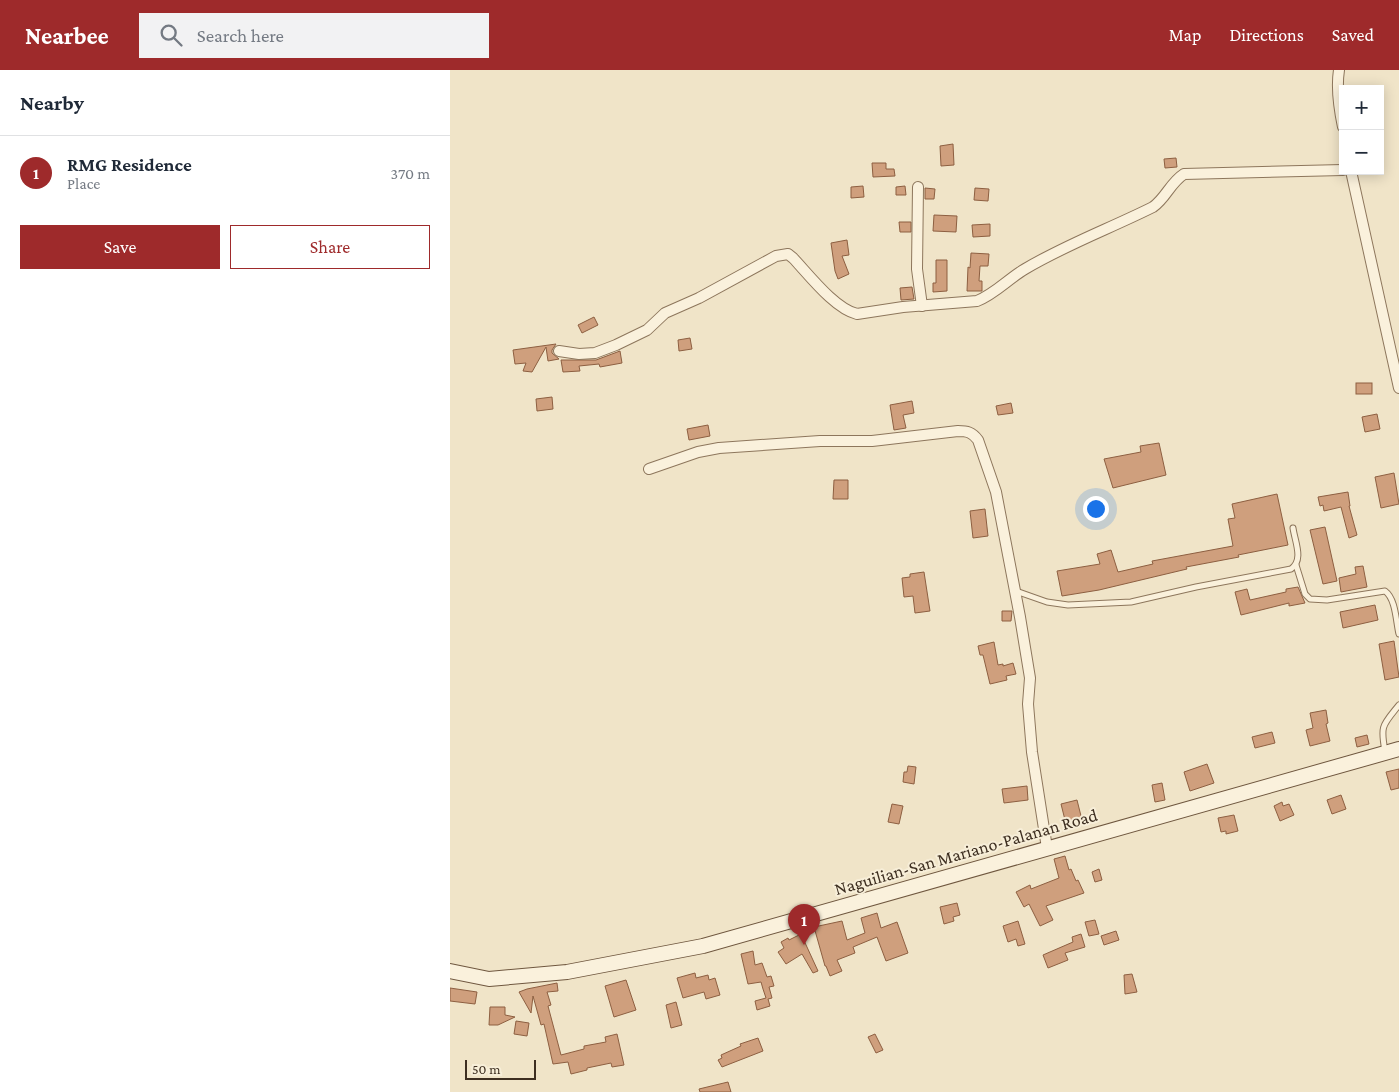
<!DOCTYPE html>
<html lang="en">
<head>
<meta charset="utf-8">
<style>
  :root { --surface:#fff; --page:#f2f2f3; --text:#1f2937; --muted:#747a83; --line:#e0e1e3; --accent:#9e2a2b }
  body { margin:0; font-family:"Crimson Pro",serif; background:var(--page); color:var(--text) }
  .controls { position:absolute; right:15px; top:15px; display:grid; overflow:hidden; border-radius:0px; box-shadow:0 2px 12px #0003 }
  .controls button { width:45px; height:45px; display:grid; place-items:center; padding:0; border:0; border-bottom:1px solid var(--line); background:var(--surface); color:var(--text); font:25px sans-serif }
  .scale { position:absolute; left:15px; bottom:12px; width:71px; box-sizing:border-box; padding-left:5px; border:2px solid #3d2e20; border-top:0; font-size:14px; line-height:18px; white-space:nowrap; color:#3d2e20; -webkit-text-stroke:4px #f7eed8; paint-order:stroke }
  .you { position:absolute; left:645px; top:438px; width:18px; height:18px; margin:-12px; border:4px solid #fff; border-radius:50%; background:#1a73e8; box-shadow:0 0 0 8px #1a73e833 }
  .badge { display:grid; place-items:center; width:32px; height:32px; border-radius:50%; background:var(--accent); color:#fff; font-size:16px; font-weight:700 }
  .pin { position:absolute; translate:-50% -41px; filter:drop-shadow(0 1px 2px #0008) }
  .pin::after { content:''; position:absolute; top:26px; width:18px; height:15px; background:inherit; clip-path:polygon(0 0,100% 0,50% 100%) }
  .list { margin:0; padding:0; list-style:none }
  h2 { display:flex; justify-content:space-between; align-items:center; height:65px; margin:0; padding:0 20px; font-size:21px }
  h2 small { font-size:16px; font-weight:400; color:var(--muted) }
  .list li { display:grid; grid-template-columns:32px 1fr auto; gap:15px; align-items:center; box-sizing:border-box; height:75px; padding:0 20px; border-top:1px solid var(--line) }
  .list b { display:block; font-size:19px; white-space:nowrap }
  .list p { margin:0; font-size:16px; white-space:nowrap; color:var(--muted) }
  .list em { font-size:16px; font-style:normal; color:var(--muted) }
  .actions { display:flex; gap:10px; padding:15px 20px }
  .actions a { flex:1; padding:11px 0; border:1px solid var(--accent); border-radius:0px; text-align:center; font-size:18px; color:var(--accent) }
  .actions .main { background:var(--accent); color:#fff }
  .icon { flex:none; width:28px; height:28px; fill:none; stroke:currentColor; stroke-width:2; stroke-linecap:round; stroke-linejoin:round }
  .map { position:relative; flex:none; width:949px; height:1022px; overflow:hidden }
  header { display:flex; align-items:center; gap:30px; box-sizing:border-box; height:70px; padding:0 25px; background:var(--accent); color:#fff }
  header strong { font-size:24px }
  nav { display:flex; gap:28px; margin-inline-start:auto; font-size:18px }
  .search { width:350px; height:45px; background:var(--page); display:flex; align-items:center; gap:12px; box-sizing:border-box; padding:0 18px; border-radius:0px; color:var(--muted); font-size:19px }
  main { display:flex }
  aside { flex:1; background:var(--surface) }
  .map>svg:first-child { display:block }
</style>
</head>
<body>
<header>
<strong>Nearbee</strong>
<div class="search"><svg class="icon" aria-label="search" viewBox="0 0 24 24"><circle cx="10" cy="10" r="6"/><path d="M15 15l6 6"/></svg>Search here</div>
<nav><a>Map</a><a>Directions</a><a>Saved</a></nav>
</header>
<main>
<aside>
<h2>Nearby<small></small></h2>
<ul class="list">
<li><span class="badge">1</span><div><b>RMG Residence</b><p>Place</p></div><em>370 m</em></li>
</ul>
<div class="actions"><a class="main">Save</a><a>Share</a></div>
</aside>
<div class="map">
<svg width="949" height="1022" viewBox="0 0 949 1022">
  <rect width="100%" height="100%" fill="#f0e4c8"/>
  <!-- building -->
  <g fill="#cf9f7d" stroke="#8d5f41">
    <path d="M503,74L504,95L491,96L490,76Z"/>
    <path d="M726,88L727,97L715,98L714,89Z"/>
    <path d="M422,93H436V99H444L445,106L423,107Z"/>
    <path d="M413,116L414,127L401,128V117Z"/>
    <path d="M455,116L456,125H446V117Z"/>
    <path d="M475,118L485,119L484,129H475Z"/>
    <path d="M525,118L539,119L538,131L524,130Z"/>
    <path d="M484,145L507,146L506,162L483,161Z"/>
    <path d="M449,152H461V162H450Z"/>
    <path d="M540,154V166L523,167L522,155Z"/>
    <path d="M397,170L399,185L392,186L399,204L388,209L385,201L381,173Z"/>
    <path d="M521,183L539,184L538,196H530L529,211H532V221H517L518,197L520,198Z"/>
    <path d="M486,190H497V221L483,222V213H486Z"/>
    <path d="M462,217L464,229L451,230L450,218Z"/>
    <path d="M144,247L148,255L132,263L128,255Z"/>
    <path d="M240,268L242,279L229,281L228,270Z"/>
    <path d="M106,274L102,280V283L109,289L98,291L96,277L82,302L73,301L76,293L65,294L63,280Z"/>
    <path d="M170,281L172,293L150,297L149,294L129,296L130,301L113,302L111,290H146Z"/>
    <rect x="906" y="313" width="16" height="11"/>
    <path d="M102,327L103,339L87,341L86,329Z"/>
    <path d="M462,331L464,343L453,345L456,358L444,360L440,335Z"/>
    <path d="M561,333L563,343L548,345L546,336Z"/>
    <path d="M927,344L930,359L915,362L912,347Z"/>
    <path d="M258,355L260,366L239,370L237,359Z"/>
    <path d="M709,373L716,405L663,418L654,389L691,382L690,376Z"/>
    <path d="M944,403L949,434L931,438L925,407Z"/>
    <path d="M384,410H398V429H383Z"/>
    <path d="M898,422L900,436H899L907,465L899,468L891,437L874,441L873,435L870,436L868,427Z"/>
    <path d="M827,424L838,475L788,485L789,487L736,497L737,499L649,520L612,526L607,501L650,494L647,484L661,480L668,502L703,494L702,491L783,476L778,449L785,448L782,434Z"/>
    <path d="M535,439L538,466L523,468L520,441Z"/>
    <path d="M875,457L887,511L873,514L860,460Z"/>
    <path d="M913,496L917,517L891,522L889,508L906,504L905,497Z"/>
    <path d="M474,502L480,541L465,543L463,526L454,527L452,508L460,507V504Z"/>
    <path d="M848,517L855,533L839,536V533L791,545L785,522L797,519L800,530L836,522V519Z"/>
    <path d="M925,535L928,550L893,558L890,542Z"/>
    <path d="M552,541H562L561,551H552Z"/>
    <path d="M944,571L949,607L935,610L929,574Z"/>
    <path d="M544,572L548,595L553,594V596L563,593L566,604L556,606L557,610L540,614L533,585H530L528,576Z"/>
    <path d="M876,640L878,653L876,654L880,671L860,676L856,660L863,658L860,643Z"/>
    <path d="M822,662L825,673L805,678L802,667Z"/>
    <path d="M917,665L919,674L907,677L905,668Z"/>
    <path d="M757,694L764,713L740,721L734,702Z"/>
    <path d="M458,696L466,697L464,714L453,712L454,702H457Z"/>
    <path d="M949,699V718L941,720L936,702Z"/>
    <path d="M712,713L715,730L705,732L702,715Z"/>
    <path d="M577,716L578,730L554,733L552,719Z"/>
    <path d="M891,725L896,739L882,744L877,730Z"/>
    <path d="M627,730L632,750L616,754L611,734Z"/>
    <path d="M832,732L833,736L839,734L844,745L830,751L824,736Z"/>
    <path d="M442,734L453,736L449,754L438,752Z"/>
    <path d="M784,745L788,761L776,764V761L771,762L768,748Z"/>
    <path d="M615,786L619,800L621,799L626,811L628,810L634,823L596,836L603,850L590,856L579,834L574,837L566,822L580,815L581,819L609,808L604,789Z"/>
    <path d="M649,799L652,810L645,812L642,802Z"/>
    <path d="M507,833L510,845L503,847L504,851L494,854L490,837Z"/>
    <path d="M427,843L431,858L447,852L458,883L436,891L427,867L403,877L405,883L387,890L392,901L380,906L376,896H375L364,857L392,851L397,870L415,863L411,848Z"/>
    <path d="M645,850L649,864L639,866L635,852Z"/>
    <path d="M568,851L575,874L568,876L566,869L558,872L553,856Z"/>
    <path d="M666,861L669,870L654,875L651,866Z"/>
    <path d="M351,864L368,901L363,903L352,884L336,894L328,882L334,878L331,872L338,868L339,870Z"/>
    <path d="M631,864L635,877L615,883L618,890L598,898L593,885L623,872L622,867Z"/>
    <path d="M303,881L305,895L312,893L317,907L321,906L324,916L319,917L322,928L318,929L320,936L307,940L305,931L316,928L313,919L311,912L298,914L291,884Z"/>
    <path d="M245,903L246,908L258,905L259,910L265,908L270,925L256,929L254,922L233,928L227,908Z"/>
    <path d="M682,904L687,922L675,924L674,905Z"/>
    <path d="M176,910L186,940L164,947L155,916Z"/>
    <path d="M107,913L108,921L97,922L101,935L98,936L111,985L134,979V976L156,972L155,967L167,964L174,995L162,997L161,993L137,998V1000L121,1004L118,992L103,994L94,954L91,955L83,926L81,943L69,922L77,919Z"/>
    <path d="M0,918L27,922L25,934L0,931Z"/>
    <path d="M226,932L232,955L221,958L216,935Z"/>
    <path d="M40,937H55V945L65,947L48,955H39Z"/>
    <path d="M66,951L79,953L77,966L64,964Z"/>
    <path d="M425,964L433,980L426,983L418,967Z"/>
    <path d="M308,968L313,981L272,997L268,990L272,988L271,985L291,976L290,974Z"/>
    <path d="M278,1012L281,1022H250L249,1019Z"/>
  </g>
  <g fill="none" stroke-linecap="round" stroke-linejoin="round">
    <defs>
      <g id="lane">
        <path d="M846,495L855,524L860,529L877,530L935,521C946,529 946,552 949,564"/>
        <path d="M566,521L597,532L618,535L681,532L746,517L841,499C854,490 845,472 843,458"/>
        <path d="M935,681C930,655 933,655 949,635"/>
      </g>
      <g id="street">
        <path d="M889,0C886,19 889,38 893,57"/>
        <path d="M901,101L949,318"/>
        <path d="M468,117L467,199L472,236"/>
        <path d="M109,281L129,284L145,283L166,275L197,260L215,243L249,228L326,186L338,184L343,188C359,205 385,239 407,244L453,237L527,231C545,224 558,209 575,199C615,175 661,158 703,137C716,128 720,113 734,104L893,100"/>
        <path d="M199,399L248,382L269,378L370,371H422L508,361C517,361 522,362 528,370L546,422L570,547L580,608L578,634L582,682L597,778"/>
      </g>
      <path id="secondary" d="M0,901L39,909L117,902L253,876L949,679"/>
    </defs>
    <!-- lane casing -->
    <use href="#lane" stroke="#8d765c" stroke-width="7"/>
    <!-- street casing -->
    <use href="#street" stroke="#8d765c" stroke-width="12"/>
    <!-- secondary casing -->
    <use href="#secondary" stroke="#6f573f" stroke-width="16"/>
    <!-- lane -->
    <use href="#lane" stroke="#faf1dc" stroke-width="5"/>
    <!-- street -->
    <use href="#street" stroke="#faf1dc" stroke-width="10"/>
    <!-- secondary -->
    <use href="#secondary" stroke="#faf1dc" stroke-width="14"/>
  </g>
  <g text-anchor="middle" stroke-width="4" stroke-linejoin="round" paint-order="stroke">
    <!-- street labels -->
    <g font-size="18" fill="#3d2e20" stroke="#f7eed8">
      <text transform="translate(516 782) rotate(-16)" y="6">Naguilian-San Mariano-Palanan Road</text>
    </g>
  </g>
</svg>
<div class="controls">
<button>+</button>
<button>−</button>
</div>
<div class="scale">50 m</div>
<div class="you"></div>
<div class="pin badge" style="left:354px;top:875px">1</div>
</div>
</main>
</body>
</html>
